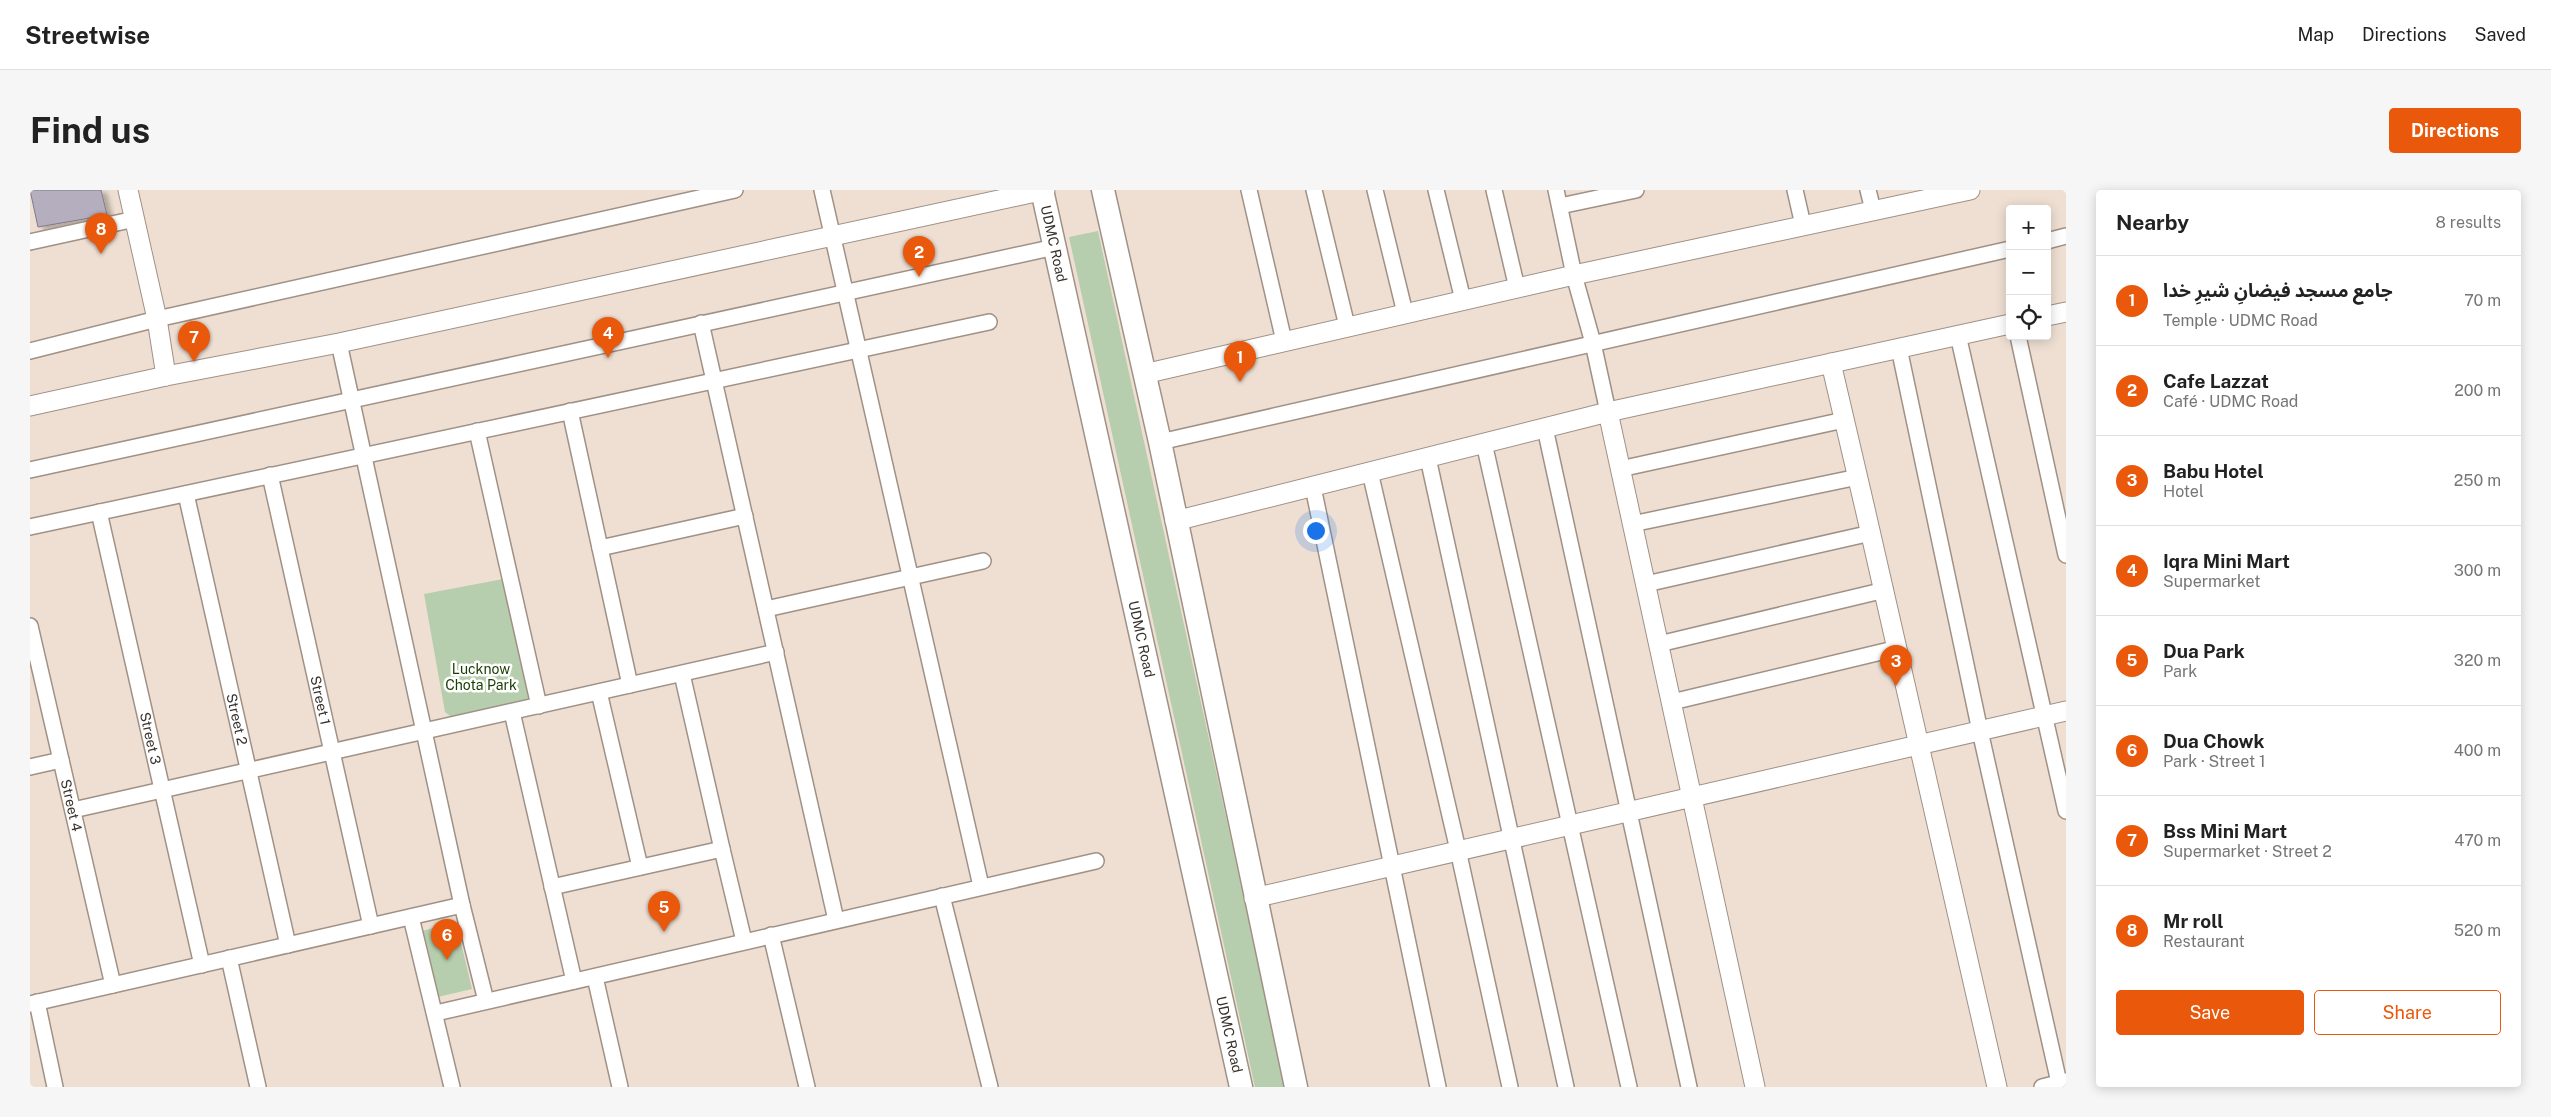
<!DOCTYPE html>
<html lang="en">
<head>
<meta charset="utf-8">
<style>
  :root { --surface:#fff; --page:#f6f6f6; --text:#222; --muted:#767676; --line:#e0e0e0; --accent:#ea580c }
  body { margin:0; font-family:"Public Sans","Noto Sans Arabic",sans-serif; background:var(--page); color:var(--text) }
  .controls { position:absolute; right:15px; top:15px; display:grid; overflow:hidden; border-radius:5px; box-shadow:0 2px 12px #0003 }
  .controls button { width:45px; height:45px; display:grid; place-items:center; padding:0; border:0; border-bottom:1px solid var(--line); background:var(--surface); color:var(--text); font:25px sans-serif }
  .you { position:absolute; left:1285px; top:340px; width:18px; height:18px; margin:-12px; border:4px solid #fff; border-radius:50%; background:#1a73e8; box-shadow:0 0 0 8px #1a73e833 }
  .badge { display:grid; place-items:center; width:32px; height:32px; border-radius:50%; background:var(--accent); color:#fff; font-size:16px; font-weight:700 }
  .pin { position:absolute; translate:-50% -41px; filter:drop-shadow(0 1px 2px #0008) }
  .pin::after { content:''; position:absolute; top:26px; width:18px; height:15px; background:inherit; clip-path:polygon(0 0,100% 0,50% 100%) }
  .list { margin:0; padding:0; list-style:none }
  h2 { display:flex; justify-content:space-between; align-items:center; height:65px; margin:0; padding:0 20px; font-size:21px }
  h2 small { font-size:16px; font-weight:400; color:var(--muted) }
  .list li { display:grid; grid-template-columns:32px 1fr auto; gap:15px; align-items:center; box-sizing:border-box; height:90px; padding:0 20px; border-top:1px solid var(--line) }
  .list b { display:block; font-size:19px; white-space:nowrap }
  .list p { margin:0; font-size:16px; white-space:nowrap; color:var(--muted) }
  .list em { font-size:16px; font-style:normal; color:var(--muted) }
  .actions { display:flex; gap:10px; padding:15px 20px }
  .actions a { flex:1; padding:11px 0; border:1px solid var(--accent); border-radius:5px; text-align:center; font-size:18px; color:var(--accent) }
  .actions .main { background:var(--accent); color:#fff }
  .icon { flex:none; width:28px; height:28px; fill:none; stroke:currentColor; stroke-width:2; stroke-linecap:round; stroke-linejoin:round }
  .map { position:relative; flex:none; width:2036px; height:897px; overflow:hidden; border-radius:5px }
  header { display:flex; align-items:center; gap:30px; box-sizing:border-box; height:70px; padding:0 25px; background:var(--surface); border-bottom:1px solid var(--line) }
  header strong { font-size:24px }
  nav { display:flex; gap:28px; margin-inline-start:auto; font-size:18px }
  .intro { display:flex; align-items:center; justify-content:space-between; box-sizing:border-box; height:120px; padding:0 30px }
  h1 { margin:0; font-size:35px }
  .button { padding:12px 22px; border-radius:5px; background:var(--accent); color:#fff; font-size:18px; font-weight:700 }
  main { display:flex; gap:30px; padding:0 30px }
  aside { flex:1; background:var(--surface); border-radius:5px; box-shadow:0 2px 12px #0003 }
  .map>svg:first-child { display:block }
</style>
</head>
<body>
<header>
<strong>Streetwise</strong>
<nav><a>Map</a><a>Directions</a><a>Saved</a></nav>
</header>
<div class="intro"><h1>Find us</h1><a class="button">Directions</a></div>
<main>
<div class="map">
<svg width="2036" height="897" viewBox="0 0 2036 897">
  <defs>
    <filter id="shadow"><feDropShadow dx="5.5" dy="3" stdDeviation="2.5" flood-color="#0004"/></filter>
  </defs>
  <rect width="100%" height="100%" fill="#efdfd3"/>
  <!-- green -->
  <g fill="#b6cead">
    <path d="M1068,41L1255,897H1225L1039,47Z"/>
    <path d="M473,389L501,521L433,536L415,522L394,404Z"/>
    <path d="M426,732L442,799L408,807L392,741Z"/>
  </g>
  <!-- building -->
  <path fill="#b5aebe" stroke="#7f7987" filter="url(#shadow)" d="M0,0H71L77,25L8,37Z"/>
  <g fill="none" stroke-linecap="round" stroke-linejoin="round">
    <defs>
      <g id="minor">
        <path d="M792,0L951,696"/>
        <path d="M1219,0L1254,151"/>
        <path d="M1284,0L1317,136"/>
        <path d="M1345,0L1375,123"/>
        <path d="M1406,0L1433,110"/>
        <path d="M1464,0L1487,98"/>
        <path d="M1526,0L1544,85L1563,153L1578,222"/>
        <path d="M1765,0L1773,35"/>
        <path d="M1838,0L1843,20"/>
        <path d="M1530,16L1606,0"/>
        <path d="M2017,51L2036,46"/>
        <path d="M0,52L105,29"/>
        <path d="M671,133L806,730"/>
        <path d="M1928,145L2036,621"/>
        <path d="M1988,146L2036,365"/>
        <path d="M309,153L432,715L456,811"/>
        <path d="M1869,158L1950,541L2030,897"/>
        <path d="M0,161L127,129L705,0"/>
        <path d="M540,221L600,495"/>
        <path d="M1515,238L1659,897"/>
        <path d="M447,241L509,516"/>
        <path d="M1130,252L1980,59"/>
        <path d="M1454,253L1599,897"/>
        <path d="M1398,268L1536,897"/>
        <path d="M1590,279L1814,230"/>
        <path d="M0,280L1025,57"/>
        <path d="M1340,282L1428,660L1480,897"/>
        <path id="s1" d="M240,285L341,736"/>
        <path d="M1283,297L1408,897"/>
        <path id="s2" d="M156,304L258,755"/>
        <path id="s3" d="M69,322L172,775"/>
        <path d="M1602,334L1828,287"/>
        <path d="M0,337L959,132"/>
        <path d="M570,358L715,326"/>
        <path d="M1616,394L1841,343"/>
        <path d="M736,419L953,371"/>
        <path id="s4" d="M0,436L83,795"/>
        <path d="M1629,454L1855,400"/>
        <path d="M652,484L692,659"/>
        <path d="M569,502L610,677"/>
        <path d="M1642,512L1868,458"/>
        <path d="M482,522L544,791"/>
        <path d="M0,577L31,570"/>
        <path d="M43,620L746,462"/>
        <path d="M522,697L692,659L714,751"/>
        <path d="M912,706L960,897"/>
        <path d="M381,727L422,897"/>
        <path d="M741,745L777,897"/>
        <path d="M199,768L228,897"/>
        <path d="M565,787L590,897"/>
        <path d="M7,812L25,897"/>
        <path d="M0,814L432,715"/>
        <path d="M406,823L1066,671"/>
        <path d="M2012,897L2036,891"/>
      </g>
      <g id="tertiary">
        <path d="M98,0L127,129L136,186"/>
        <path d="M2017,126L2036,122"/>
        <path d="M1801,173C1858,414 1911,656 1967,897"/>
        <path d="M1114,184L1544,85L1940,0"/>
        <path d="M0,216L136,186L309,153L1015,0"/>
        <path d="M1578,222L1725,897"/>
        <path d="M1145,331L1578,222L1980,134"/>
        <path d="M1224,708L2036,521"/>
      </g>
      <g id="secondary">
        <path id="s5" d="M1012,0L1211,897"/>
        <path d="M1073,0L1130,252L1266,897"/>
      </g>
    </defs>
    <!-- minor casing -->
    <use href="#minor" stroke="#a09186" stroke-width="18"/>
    <!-- tertiary casing -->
    <use href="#tertiary" stroke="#a09186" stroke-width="21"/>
    <!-- secondary casing -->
    <use href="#secondary" stroke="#a09186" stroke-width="25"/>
    <!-- minor -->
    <use href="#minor" stroke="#fff" stroke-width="15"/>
    <!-- tertiary -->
    <use href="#tertiary" stroke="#fff" stroke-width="19"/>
    <!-- secondary -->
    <use href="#secondary" stroke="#fff" stroke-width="22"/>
  </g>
  <g text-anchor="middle" stroke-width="5" stroke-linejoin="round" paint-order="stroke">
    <!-- street labels -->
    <g font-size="14" fill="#37312c" stroke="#fff">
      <text dy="5" stroke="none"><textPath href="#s5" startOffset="55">UDMC Road</textPath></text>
      <text dy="5" stroke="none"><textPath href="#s5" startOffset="460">UDMC Road</textPath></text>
      <text dy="5" stroke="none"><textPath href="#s1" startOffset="231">Street 1</textPath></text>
      <text dy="5" stroke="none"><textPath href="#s2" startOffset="231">Street 2</textPath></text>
      <text dy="5" stroke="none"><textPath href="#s3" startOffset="232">Street 3</textPath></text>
      <text dy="5" stroke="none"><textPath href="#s4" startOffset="184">Street 4</textPath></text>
      <text dy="5" stroke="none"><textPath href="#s5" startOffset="865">UDMC Road</textPath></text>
    </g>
    <!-- park labels -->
    <g font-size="14" fill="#183d01" stroke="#fff">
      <text x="451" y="484">Lucknow<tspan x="451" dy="16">Chota Park</tspan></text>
    </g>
  </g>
</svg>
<div class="controls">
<button>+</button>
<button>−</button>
<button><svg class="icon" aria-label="locate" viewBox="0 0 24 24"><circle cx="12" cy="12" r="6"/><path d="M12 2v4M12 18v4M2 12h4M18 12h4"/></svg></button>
</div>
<div class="you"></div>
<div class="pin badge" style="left:1210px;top:192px">1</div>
<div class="pin badge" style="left:889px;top:87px">2</div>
<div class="pin badge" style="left:1866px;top:496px">3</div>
<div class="pin badge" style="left:578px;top:168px">4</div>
<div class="pin badge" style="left:634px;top:742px">5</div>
<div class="pin badge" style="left:417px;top:770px">6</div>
<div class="pin badge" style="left:164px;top:172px">7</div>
<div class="pin badge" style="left:71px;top:64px">8</div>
</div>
<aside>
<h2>Nearby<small>8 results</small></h2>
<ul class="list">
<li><span class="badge">1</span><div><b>جامع مسجد فیضانِ شیرِ خدا</b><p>Temple · UDMC Road</p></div><em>70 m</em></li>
<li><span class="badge">2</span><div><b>Cafe Lazzat</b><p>Café · UDMC Road</p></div><em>200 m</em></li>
<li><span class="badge">3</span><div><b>Babu Hotel</b><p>Hotel</p></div><em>250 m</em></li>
<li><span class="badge">4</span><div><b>Iqra Mini Mart</b><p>Supermarket</p></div><em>300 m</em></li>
<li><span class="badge">5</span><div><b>Dua Park</b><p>Park</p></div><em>320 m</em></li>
<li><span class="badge">6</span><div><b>Dua Chowk</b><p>Park · Street 1</p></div><em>400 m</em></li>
<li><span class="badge">7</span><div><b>Bss Mini Mart</b><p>Supermarket · Street 2</p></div><em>470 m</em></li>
<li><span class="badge">8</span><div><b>Mr roll</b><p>Restaurant</p></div><em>520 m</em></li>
</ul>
<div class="actions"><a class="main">Save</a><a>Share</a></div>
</aside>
</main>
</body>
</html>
